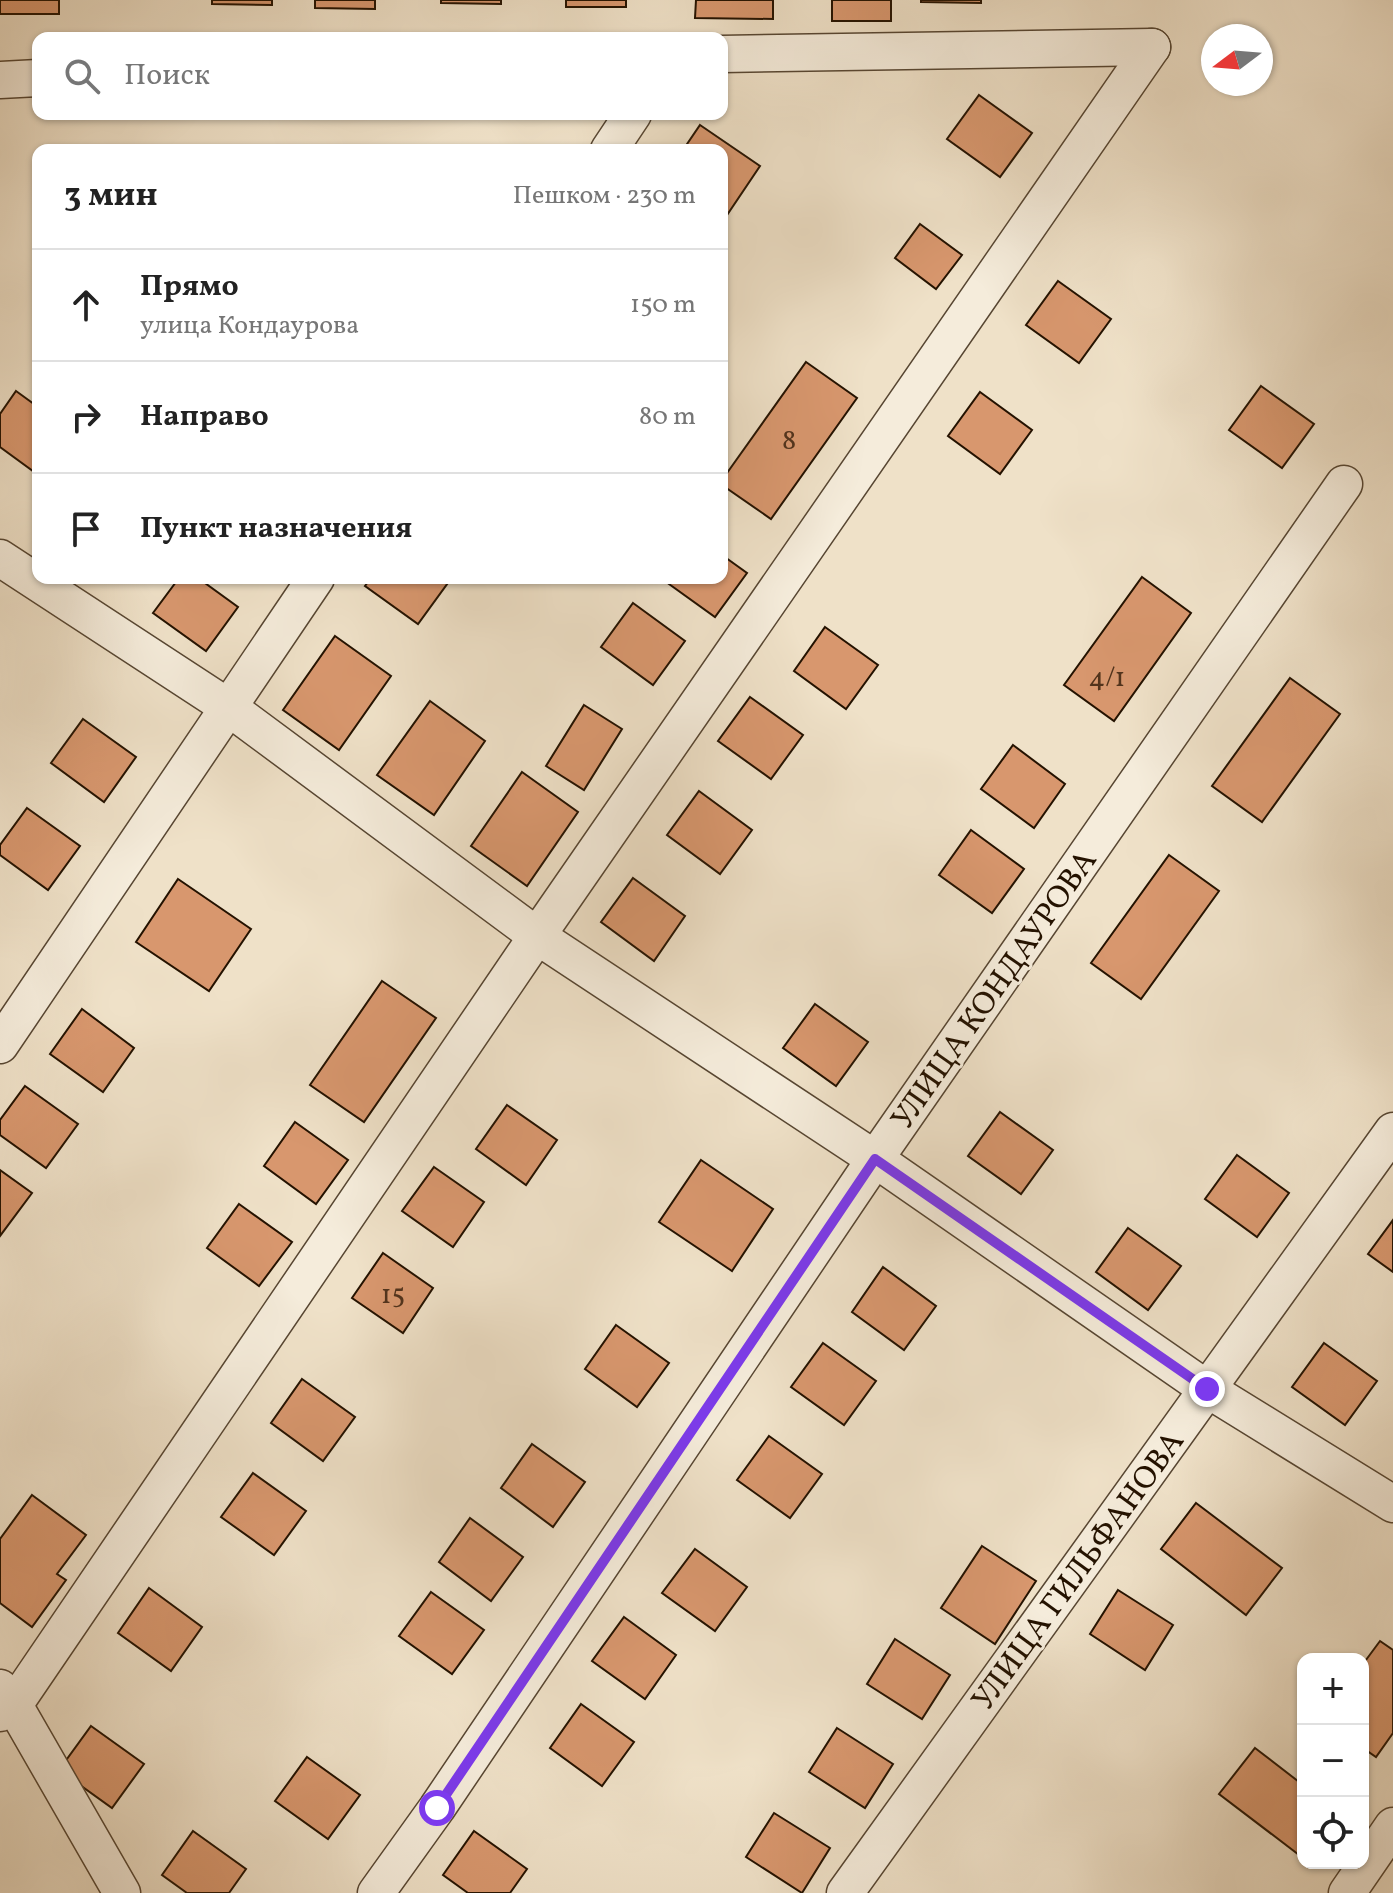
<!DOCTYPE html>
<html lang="ru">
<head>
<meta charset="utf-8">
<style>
  :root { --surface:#fff; --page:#f6f6f6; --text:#222; --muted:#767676; --line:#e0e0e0 }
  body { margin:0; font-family:Vollkorn,serif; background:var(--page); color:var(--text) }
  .controls { position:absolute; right:24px; bottom:24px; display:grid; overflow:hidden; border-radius:16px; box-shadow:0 2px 6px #0004 }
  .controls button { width:72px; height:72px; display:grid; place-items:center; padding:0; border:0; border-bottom:2px solid var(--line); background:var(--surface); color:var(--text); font:40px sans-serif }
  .compass { position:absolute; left:1201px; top:24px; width:72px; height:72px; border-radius:50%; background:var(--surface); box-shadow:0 2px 6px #0004; rotate:254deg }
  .stop { position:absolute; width:24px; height:24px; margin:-18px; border:6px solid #7c3aed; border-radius:50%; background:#fff }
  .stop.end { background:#7c3aed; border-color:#fff; box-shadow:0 2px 8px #0008 }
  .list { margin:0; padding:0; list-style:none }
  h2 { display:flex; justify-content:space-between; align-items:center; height:104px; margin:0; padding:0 32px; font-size:34px }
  h2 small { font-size:26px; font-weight:400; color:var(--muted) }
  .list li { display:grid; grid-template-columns:52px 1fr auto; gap:24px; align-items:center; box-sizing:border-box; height:112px; padding:0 32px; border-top:2px solid var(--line) }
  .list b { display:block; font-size:30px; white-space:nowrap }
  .list p { margin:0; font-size:26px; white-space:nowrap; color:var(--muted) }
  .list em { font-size:26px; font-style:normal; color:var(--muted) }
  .icon { flex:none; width:44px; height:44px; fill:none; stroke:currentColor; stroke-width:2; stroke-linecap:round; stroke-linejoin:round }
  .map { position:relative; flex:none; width:1393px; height:1893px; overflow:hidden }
  .search { position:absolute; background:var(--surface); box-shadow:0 2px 6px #0004; left:32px; top:32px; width:696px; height:88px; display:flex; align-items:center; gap:20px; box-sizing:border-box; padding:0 28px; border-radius:16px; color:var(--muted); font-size:30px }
  .panel { position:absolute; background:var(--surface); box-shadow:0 2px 6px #0004; left:32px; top:144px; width:696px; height:440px; border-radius:16px }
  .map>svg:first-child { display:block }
</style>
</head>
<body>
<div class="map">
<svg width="1393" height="1893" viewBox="0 0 1393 1893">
  <rect width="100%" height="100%" fill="#efe1c8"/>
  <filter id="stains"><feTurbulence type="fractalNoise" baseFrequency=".0025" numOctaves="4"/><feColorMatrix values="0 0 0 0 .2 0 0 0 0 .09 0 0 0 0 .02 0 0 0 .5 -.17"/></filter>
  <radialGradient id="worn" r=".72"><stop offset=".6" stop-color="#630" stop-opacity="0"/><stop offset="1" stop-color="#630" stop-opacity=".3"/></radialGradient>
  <!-- building -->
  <g fill="#d8976e" stroke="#241200" stroke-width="2">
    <rect x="0" y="0" width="59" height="14"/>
    <path d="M212,0H272V5L212,4Z"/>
    <path d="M315,0H375V9L315,8Z"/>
    <path d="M441,0H501V4L441,3Z"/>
    <rect x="566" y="0" width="60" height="7"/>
    <path d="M696,0H773V19L695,18Z"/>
    <rect x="832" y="0" width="59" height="21"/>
    <path d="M921,0H981V3L921,2Z"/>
    <path d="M979,95L1032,133L1000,177L947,139Z"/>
    <path d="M700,125L760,166L723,221L722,150H683Z"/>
    <path d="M920,224L962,255L936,289L895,258Z"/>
    <path d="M1058,281L1111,319L1079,363L1026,325Z"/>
    <path d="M806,362L857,398L771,519L722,485V480Z"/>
    <path d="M1261,386L1314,424L1282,468L1229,430Z"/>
    <path d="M16,391L38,407L37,474L0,447V414Z"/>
    <path d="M980,392L1032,430L1000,474L948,436Z"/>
    <path d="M722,555L747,573L715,617L662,579L722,578Z"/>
    <path d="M1142,577L1191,613L1114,721L1064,685Z"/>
    <path d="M179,578H198L238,607L206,651L153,613Z"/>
    <path d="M371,578H446L450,580L418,624L365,586Z"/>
    <path d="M633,603L685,641L653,685L601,647Z"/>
    <path d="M825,627L878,665L846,709L794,671Z"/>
    <path d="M335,636L391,676L339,750L283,710Z"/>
    <path d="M1290,678L1340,714L1262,822L1212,786Z"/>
    <path d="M750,697L803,735L771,779L718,741Z"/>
    <path d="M430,701L485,741L434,815L377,775Z"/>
    <path d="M584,705L622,729L584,790L546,766Z"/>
    <path d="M83,719L136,757L104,802L51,763Z"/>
    <path d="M1013,745L1065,784L1034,828L981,789Z"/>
    <path d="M522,772L578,812L527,886L471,846Z"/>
    <path d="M699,791L752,830L720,874L667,835Z"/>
    <path d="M27,808L80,846L48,890L0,855V845Z"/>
    <path d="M971,830L1024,869L992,913L939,875Z"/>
    <path d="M1169,855L1219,891L1141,999L1091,963Z"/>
    <path d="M633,878L685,916L654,961L601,922Z"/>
    <path d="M178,879L251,929L209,991L136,942Z"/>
    <path d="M382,981L436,1018L364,1122L310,1085Z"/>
    <path d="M815,1004L868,1042L836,1086L783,1048Z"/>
    <path d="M82,1009L134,1048L103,1092L50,1054Z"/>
    <path d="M25,1086L78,1124L46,1168L0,1135V1120Z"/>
    <path d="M507,1105L557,1140L526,1185L476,1149Z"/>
    <path d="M1000,1112L1053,1150L1021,1194L968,1156Z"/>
    <path d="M295,1122L348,1160L316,1204L264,1166Z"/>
    <path d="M1237,1155L1289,1193L1257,1237L1205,1199Z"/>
    <path d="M701,1160L773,1209L732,1271L659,1222Z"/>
    <path d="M434,1167L484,1202L453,1247L402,1211Z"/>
    <path d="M0,1170L32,1193L0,1236Z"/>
    <path d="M239,1204L292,1242L259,1286L207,1248Z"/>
    <path d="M1393,1220V1272L1368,1254Z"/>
    <path d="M1128,1228L1181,1266L1148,1310L1096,1272Z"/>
    <path d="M383,1253L433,1288L403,1333L352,1298Z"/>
    <path d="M883,1267L936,1306L904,1350L852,1312Z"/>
    <path d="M616,1325L669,1363L637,1407L585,1369Z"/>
    <path d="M823,1343L876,1381L844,1425L791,1387Z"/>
    <path d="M1324,1343L1377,1381L1345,1425L1292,1387Z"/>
    <path d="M302,1379L355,1417L323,1461L271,1423Z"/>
    <path d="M769,1436L822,1474L790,1518L737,1480Z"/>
    <path d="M532,1444L585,1482L553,1527L501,1488Z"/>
    <path d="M253,1473L306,1511L274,1555L221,1517Z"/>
    <path d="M32,1495L86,1535L57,1574L66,1580L32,1627L0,1603V1539Z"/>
    <path d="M1196,1503L1282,1568L1246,1615L1161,1549Z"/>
    <path d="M470,1518L523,1557L491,1601L439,1562Z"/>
    <path d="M982,1546L1036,1581L995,1644L941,1608Z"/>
    <path d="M695,1549L747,1587L715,1631L662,1593Z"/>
    <path d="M149,1588L202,1627L171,1671L118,1633Z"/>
    <path d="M1118,1590L1173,1625L1145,1670L1090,1634Z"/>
    <path d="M431,1592L484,1630L452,1674L399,1636Z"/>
    <path d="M624,1617L676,1655L645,1699L592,1661Z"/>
    <path d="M895,1639L950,1675L922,1719L867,1684Z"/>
    <path d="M1380,1641L1393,1650V1733L1376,1757L1363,1748V1664Z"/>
    <path d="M581,1704L634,1742L602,1786L550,1748Z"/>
    <path d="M91,1726L144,1764L112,1808L59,1770Z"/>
    <path d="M837,1728L893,1764L865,1808L809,1772Z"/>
    <path d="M1255,1748L1303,1785V1858L1219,1794Z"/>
    <path d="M307,1757L360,1795L328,1839L275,1801Z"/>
    <path d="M774,1813L830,1848L802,1893L746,1857Z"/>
    <path d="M193,1831L246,1869L229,1893H187L162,1875Z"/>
    <path d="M474,1831L527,1869L510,1893H468L443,1875Z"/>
  </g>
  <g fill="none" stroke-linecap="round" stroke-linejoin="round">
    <defs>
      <g id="street">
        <path d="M722,54L1152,47"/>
        <path d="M0,80L38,78"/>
        <path d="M609,150L633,114"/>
        <path d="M0,558L228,707L537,936L875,1159L1207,1389L1393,1504"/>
        <path d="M0,1045L316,578"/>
        <path d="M0,1688L14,1705L122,1893"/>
        <path d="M0,1713L14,1705L537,936L1152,47"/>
        <path d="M376,1893L437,1808L875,1159L1344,484"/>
        <path d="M845,1893L1393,1131"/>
        <path d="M1347,1893L1393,1826"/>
      </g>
    </defs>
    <!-- street casing -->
    <use href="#street" stroke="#574632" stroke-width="39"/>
    <!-- street -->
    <use href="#street" stroke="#f5ecdb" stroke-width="36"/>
  </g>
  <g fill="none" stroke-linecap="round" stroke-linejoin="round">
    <!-- route -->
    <path stroke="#7c3aed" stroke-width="10" d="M437,1808L875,1159L1207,1389"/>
  </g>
  <g text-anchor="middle" stroke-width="6" stroke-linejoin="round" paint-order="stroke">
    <!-- number labels -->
    <g font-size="28" fill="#51331c">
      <text x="789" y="449">8</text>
      <text x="1107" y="686">4/1</text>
      <text x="393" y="1303">15</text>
    </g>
    <!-- street labels -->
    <g font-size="32" fill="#241200" stroke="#f5ecdb">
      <text transform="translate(993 989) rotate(-55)" y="11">УЛИЦА КОНДАУРОВА</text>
      <text transform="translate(1077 1570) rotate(-54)" y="11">УЛИЦА ГИЛЬФАНОВА</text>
    </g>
  </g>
  <rect width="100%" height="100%" filter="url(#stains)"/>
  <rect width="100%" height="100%" fill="url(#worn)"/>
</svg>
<div class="controls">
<button>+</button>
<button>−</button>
<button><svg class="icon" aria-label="locate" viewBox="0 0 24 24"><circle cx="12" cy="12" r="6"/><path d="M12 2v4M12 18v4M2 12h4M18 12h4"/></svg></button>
</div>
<svg class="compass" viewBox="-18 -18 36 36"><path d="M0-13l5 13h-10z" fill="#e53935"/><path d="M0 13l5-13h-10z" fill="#767676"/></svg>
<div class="stop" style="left:437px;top:1808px"></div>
<div class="stop end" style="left:1207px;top:1389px"></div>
<div class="search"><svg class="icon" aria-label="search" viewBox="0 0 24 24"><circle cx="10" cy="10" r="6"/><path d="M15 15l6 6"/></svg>Поиск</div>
<section class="panel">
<h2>3 мин<small>Пешком · 230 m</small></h2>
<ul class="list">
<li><svg class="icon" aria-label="ahead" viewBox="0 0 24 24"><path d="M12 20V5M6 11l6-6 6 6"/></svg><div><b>Прямо</b><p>улица Кондаурова</p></div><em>150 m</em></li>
<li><svg class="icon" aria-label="right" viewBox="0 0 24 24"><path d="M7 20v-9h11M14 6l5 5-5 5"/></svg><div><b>Направо</b></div><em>80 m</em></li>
<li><svg class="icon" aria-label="arrive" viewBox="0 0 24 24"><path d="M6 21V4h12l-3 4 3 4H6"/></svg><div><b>Пункт назначения</b></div></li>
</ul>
</section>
</div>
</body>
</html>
